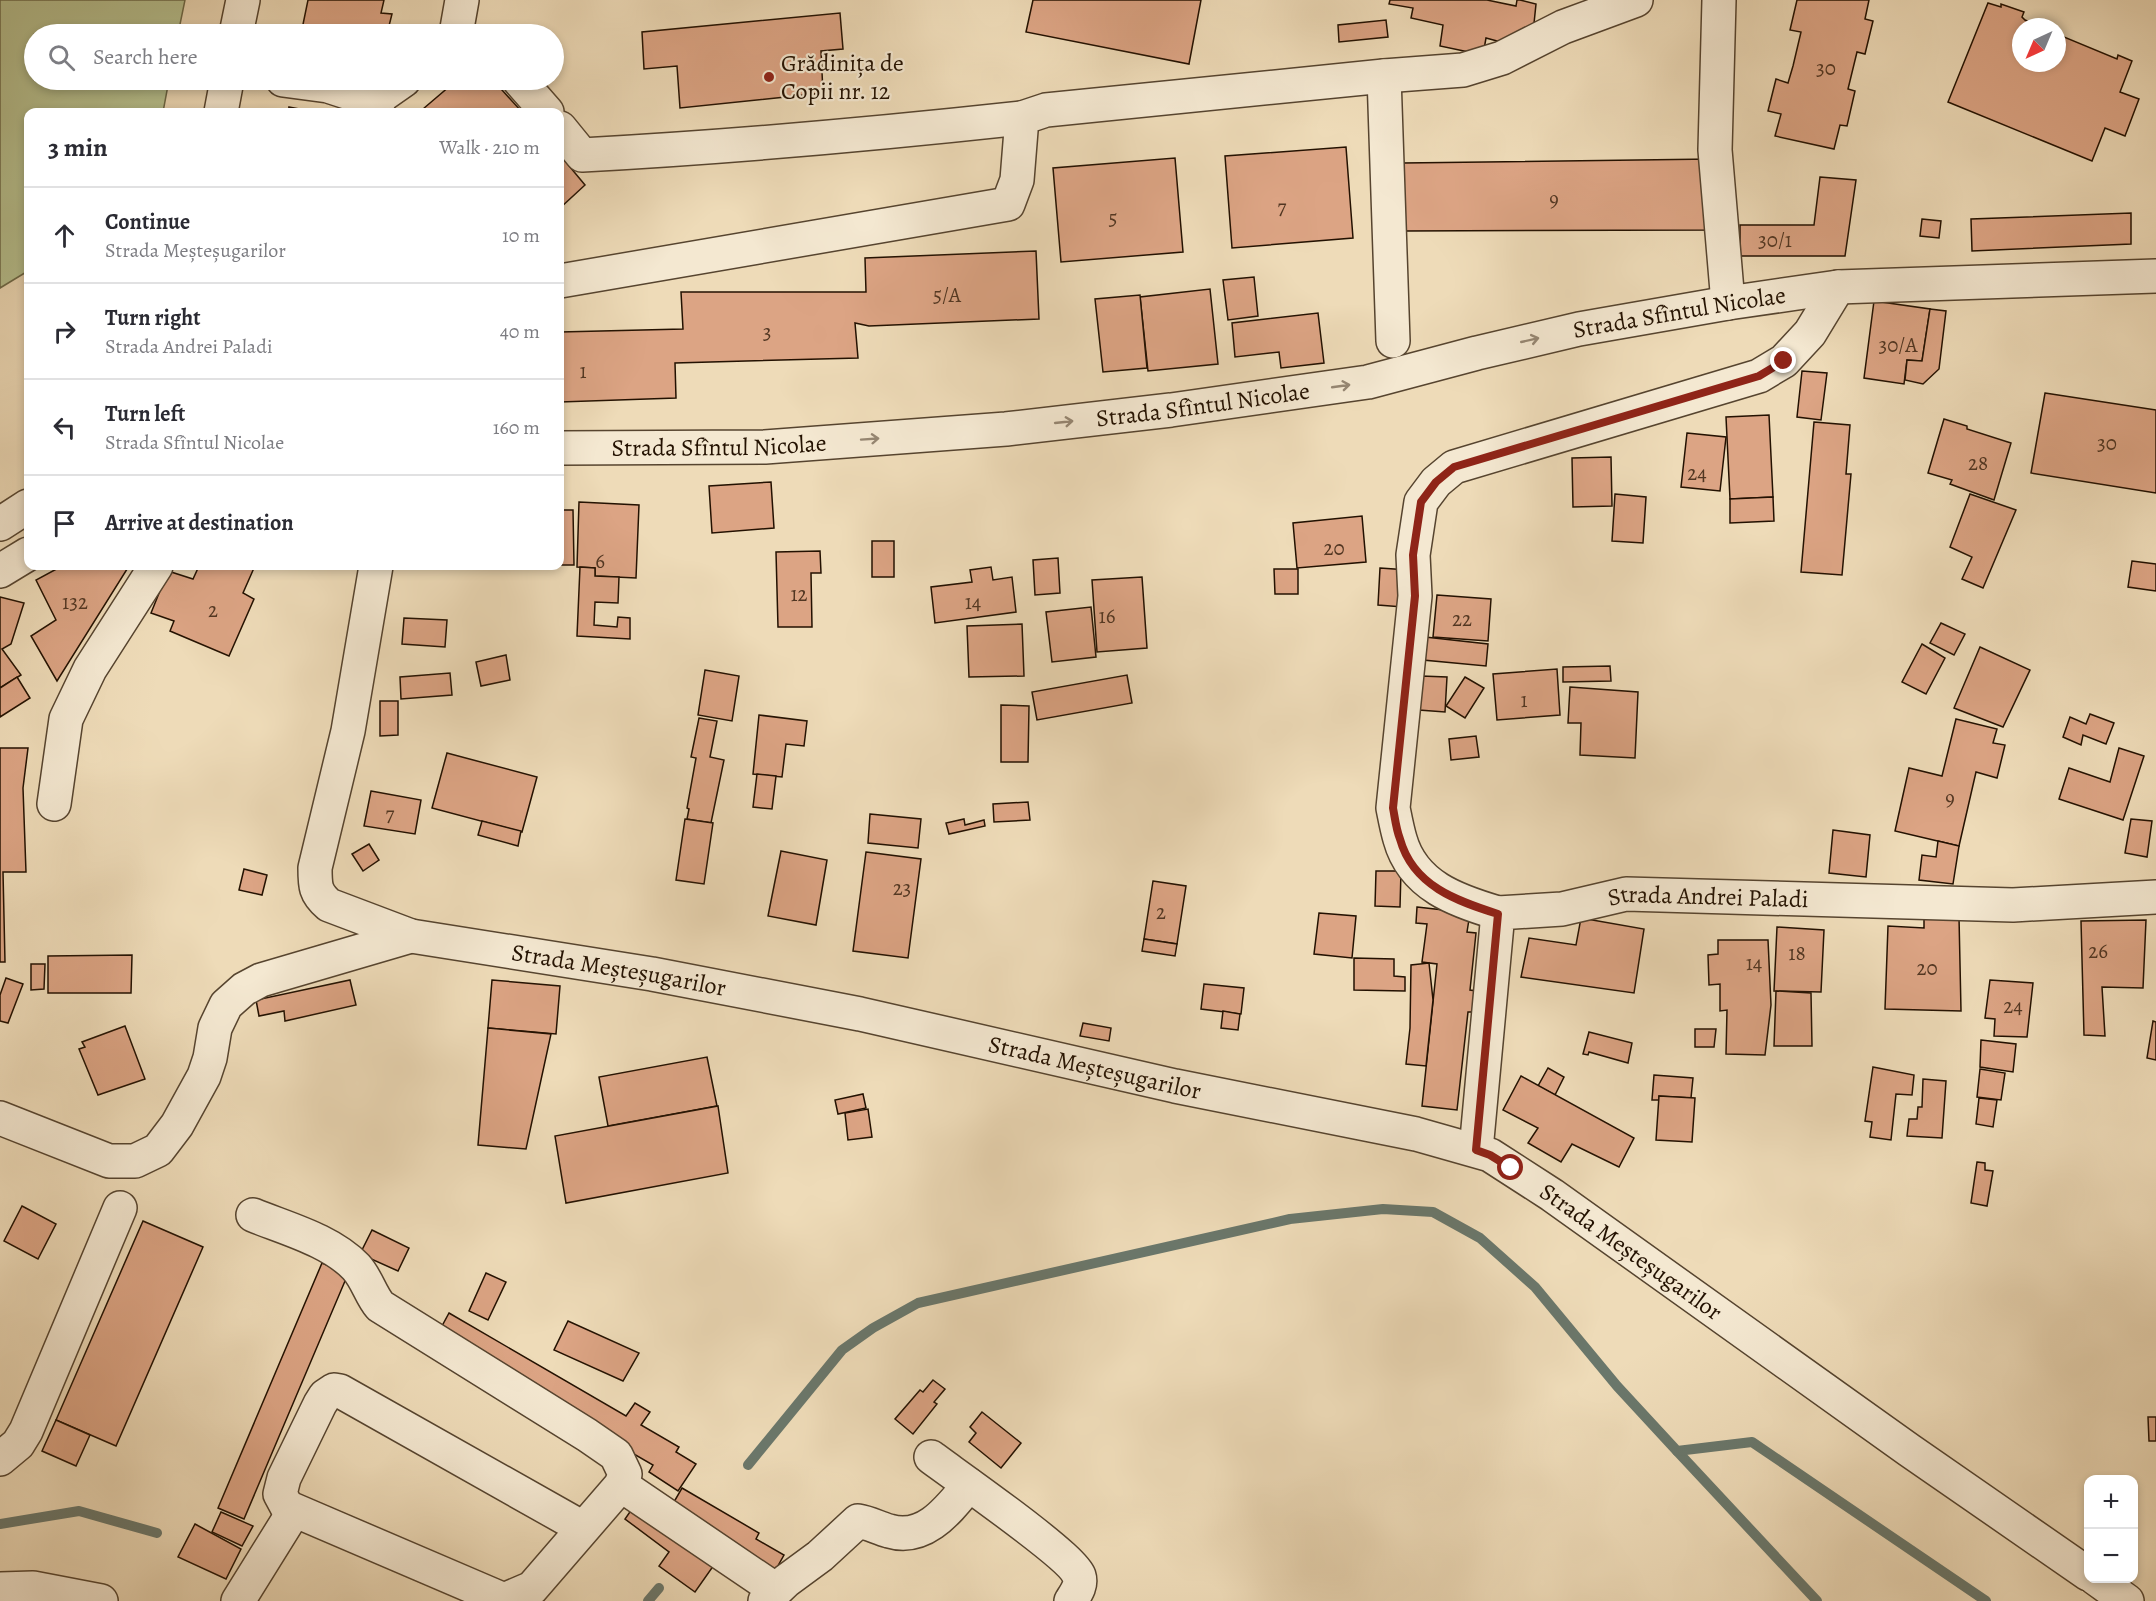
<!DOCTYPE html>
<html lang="en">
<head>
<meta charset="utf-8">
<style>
  :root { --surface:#fff; --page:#f2f2f3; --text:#2b2b33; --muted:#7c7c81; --line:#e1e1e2 }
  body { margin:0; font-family:Alegreya,serif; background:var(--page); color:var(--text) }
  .controls { position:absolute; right:18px; bottom:18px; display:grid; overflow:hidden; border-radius:12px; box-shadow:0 3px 9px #0003 }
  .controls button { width:54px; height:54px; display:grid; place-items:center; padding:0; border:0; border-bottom:2px solid var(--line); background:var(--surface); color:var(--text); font:30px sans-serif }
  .compass { position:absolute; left:2012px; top:18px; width:54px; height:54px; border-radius:50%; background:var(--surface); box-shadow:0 3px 9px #0003; rotate:224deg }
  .stop { position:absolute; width:18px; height:18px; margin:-14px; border:4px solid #8f2418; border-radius:50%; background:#fff }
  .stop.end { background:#8f2418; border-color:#fff; box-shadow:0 2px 6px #0008 }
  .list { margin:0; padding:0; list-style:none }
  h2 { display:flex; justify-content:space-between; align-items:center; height:78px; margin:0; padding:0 24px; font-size:26px }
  h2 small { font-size:20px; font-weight:400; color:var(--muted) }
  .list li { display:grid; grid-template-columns:39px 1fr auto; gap:18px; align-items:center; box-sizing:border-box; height:96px; padding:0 24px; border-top:2px solid var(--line) }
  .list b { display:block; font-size:22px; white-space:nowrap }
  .list p { margin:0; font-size:20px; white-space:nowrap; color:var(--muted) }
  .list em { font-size:20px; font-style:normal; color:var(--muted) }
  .icon { flex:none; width:33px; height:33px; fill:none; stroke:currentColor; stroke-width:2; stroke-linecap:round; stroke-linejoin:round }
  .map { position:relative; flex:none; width:2156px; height:1601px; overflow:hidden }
  .search { position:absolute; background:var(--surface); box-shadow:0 3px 9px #0003; left:24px; top:24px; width:540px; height:66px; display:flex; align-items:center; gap:15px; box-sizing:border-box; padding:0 21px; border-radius:33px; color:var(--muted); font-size:22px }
  .panel { position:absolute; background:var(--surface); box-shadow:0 3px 9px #0003; left:24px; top:108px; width:540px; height:462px; border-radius:12px }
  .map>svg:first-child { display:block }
</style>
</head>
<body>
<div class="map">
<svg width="2156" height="1601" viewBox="0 0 2156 1601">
  <rect width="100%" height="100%" fill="#eedbb8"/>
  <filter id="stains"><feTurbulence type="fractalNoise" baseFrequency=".00333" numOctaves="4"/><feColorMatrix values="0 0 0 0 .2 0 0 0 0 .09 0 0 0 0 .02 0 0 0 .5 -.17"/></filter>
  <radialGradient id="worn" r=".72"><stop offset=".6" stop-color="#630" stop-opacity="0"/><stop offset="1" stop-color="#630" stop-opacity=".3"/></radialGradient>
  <!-- green -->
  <path fill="#b6c190" stroke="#6c6948" stroke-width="1.5" d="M0,0H185L178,34H34V80H169L163,112H28V271L0,288Z"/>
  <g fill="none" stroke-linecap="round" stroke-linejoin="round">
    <!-- stream -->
    <g stroke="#6a776b" stroke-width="10">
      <path d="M1677,1451L1817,1601"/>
      <path d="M748,1465L842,1350L873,1328L918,1303L1290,1219L1383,1209L1433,1212L1480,1238L1535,1287L1617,1386L1677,1451L1752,1442L1986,1601"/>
      <path d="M0,1524L79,1511L157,1533"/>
      <path d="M648,1601L659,1588"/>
    </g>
  </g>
  <!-- building -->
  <g fill="#dca484" stroke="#231101" stroke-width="1.5">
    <path d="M308,0H384L381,13L392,14L387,34H301Z"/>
    <path d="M1033,0H1201L1189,64L1026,32Z"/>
    <path d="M1390,0H1487L1516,6L1517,0H1520L1536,4L1533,33L1508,44L1486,38L1483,55L1440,46L1443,25L1411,18L1413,8L1389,4Z"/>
    <path d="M1797,0H1869L1865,19L1873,21L1865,54L1857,52L1848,89L1855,91L1847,126L1840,125L1834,149L1775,136L1781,114L1768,111L1776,79L1788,83L1793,66L1801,32L1790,30Z"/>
    <path d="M1988,3L2001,7V4L2024,12L2022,17L2025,20L2041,27H2021V63H2057V34L2117,59L2118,55L2132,61L2120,92L2139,99L2125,136L2105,128L2092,161L1948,102Z"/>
    <path d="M840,13L843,49L821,51L823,93L680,108L677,66L644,69L642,32Z"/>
    <path d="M1386,20L1388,37L1339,42L1338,25Z"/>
    <path d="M457,80H493L522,112H426L423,109Z"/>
    <path d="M289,107L315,112H288Z"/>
    <path d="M1346,147L1353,238L1232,248L1225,156Z"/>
    <path d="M560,155L585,185L560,208Z"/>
    <path d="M1175,158L1183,252L1061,262L1053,168Z"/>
    <path d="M1712,159L1711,230L1404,231L1403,163Z"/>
    <path d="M1820,177L1856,180L1845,256H1740V225H1814Z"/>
    <path d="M2131,213V244L1972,251L1971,219Z"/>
    <path d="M1922,219L1941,221L1939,238L1920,236Z"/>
    <path d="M1036,251L1039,319L869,326L855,323L858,358L675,363L676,398L560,402V332L683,329L681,292H866L865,258Z"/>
    <path d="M1254,277L1258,316L1228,320L1223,280Z"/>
    <path d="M1210,289L1218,364L1148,371L1140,297Z"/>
    <path d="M1140,295L1147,368L1103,372L1095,299Z"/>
    <path d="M1874,301L1930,309L1922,361L1907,360L1904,384L1864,378Z"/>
    <path d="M1930,309L1946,311L1939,369L1923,384L1905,380L1907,360L1922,361Z"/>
    <path d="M1318,313L1324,363L1281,368L1279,352L1235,357L1232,323Z"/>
    <path d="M1802,371L1827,373L1821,420L1797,417Z"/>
    <path d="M2045,393L2156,410V493L2031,473Z"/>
    <path d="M1769,415L1773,497L1730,499L1726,417Z"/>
    <path d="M1944,419L1967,426V429L2011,443L1994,500L1950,484L1952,480L1928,473Z"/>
    <path d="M1814,422L1850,425L1846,474H1851L1842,575L1801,572Z"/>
    <path d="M1687,433L1726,437L1720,491L1681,487Z"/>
    <path d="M1611,457L1612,506L1573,507L1572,458Z"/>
    <path d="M771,482L774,528L712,533L709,486Z"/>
    <path d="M1615,494L1646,497L1643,543L1612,541Z"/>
    <path d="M1970,494L2016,510L1983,588L1962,579L1972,557L1950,547Z"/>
    <path d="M1773,497L1774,521L1730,523V499Z"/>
    <path d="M579,502L639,505L636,578L595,576V568L577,567Z"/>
    <path d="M560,510H573L574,565H560Z"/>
    <path d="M1362,516L1366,562L1297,568L1293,523Z"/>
    <rect x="872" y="541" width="22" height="36"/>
    <path d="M820,551L821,573H811L812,627H778L776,552Z"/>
    <path d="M1058,558L1060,593L1035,595L1033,560Z"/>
    <path d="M2132,561L2156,564V591L2128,587Z"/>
    <path d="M62,566H129L57,681L31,636L56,620L36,580Z"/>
    <path d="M199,566H249L254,568L243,593L254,599L229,656L170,631L174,621L151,613L168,571L193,579Z"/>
    <path d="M580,567L595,568V576L619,577L618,603L595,602L594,625L617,627L618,617L630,618V639L577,636Z"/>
    <path d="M991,567L993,580L1012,577L1016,612L935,623L931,587L972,582L970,570Z"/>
    <path d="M1380,568L1408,570L1403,607L1378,605Z"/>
    <path d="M1274,569H1298V594H1275Z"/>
    <path d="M1142,577L1147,648L1097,652L1092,580Z"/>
    <path d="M1437,595L1491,599L1488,641L1433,637Z"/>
    <path d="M0,597L24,603L11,644L2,649L21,675L0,688Z"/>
    <path d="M1091,607L1096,657L1052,662L1046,612Z"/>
    <path d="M404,618L447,620L445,647L402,644Z"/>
    <path d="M1941,623L1965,634L1954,655L1930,643Z"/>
    <path d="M1022,624L1024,676L969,677L967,626Z"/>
    <path d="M1425,637L1488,644L1486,666L1423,660Z"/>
    <path d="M1922,644L1945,658L1926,694L1902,682Z"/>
    <path d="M1980,647L2030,670L2003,727L1954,708Z"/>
    <path d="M506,655L510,680L481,686L476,662Z"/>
    <path d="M1610,666L1611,681L1563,682V667Z"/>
    <path d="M1557,669L1560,715L1497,720L1493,674Z"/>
    <path d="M705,670L739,676L732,721L698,715Z"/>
    <path d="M450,673L452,695L401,699L400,677Z"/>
    <path d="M1127,675L1132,703L1037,720L1032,692Z"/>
    <path d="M1421,676L1447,677L1445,712L1419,710Z"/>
    <path d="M17,677L30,698L0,717V688Z"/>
    <path d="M1465,677L1484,688L1465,718L1446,706Z"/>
    <path d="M1570,687L1638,692L1635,758L1580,755L1581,723H1568Z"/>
    <path d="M380,701H398V735L380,736Z"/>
    <path d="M1001,705L1029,706L1028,762H1001Z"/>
    <path d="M2090,714L2114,723L2106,744L2083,735L2081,745L2063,737L2070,717L2086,724Z"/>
    <path d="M759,715L807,721L804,746L786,744L782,777L753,774Z"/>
    <path d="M699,718L717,721L710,757L724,760L711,823L687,819L689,809L687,808L696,758L691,757Z"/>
    <path d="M1956,719L1997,729L1993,743L2005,745L1997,778L1976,772L1959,846L1895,831L1909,768L1942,776Z"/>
    <path d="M1476,736L1479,757L1451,760L1449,739Z"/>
    <path d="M0,748H28L23,788L26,872H3L5,962H0Z"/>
    <path d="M2119,748L2144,756L2123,820L2059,799L2069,768L2110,782Z"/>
    <path d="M447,753L537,777L522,832L432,808Z"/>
    <path d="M757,774L776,776L772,809L753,807Z"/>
    <path d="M371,791L421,800L415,834L364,826Z"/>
    <path d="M1028,802L1030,820L994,822L993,804Z"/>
    <path d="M870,814L921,819L918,848L868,843Z"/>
    <path d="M685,819L713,823L704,884L676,880Z"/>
    <path d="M964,819L965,825L984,820L985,826L949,834L946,823Z"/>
    <path d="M2131,819L2152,821L2147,857L2125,853Z"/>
    <path d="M482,821L521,831L518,846L478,835Z"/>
    <path d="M1833,830L1870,835L1866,877L1829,873Z"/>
    <path d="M1938,841L1959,846L1953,884L1919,880L1922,855L1936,857Z"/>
    <path d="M369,844L379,860L363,871L352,854Z"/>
    <path d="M781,851L827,860L816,925L768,916Z"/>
    <path d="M866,852L921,859L908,958L853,951Z"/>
    <path d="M244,869L267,875L262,895L239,890Z"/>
    <path d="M1376,871H1401L1400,907L1375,906Z"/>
    <path d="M1153,881L1186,886L1177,944L1144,939Z"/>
    <path d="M1417,907L1470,913L1467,932L1476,933L1470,990L1477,991L1474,1012H1468L1457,1110L1422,1106L1437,964L1422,962L1427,924L1416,923Z"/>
    <path d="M1319,913L1356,916L1352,958L1314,954Z"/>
    <path d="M1924,916L1959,917L1961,1011L1885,1009L1888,926L1924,928Z"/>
    <path d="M1581,918L1644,929L1634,993L1521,977L1529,938L1576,945Z"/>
    <path d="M2146,920L2143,988L2102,987L2105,1036L2084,1035L2081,921Z"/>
    <path d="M1777,927L1824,930L1821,992L1774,991Z"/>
    <path d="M1144,939L1177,944L1175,956L1142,951Z"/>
    <path d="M1718,940H1768L1771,1005L1765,1055L1726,1054L1727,1010L1720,1011V984L1709,985L1708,955L1718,954Z"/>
    <path d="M132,955L131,993H48V956Z"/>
    <path d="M1354,958L1394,959V976L1405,977V991L1354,990Z"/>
    <path d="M1429,963L1433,1000L1426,1066L1406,1064L1410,1028L1411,965Z"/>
    <path d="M31,964H45L44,989L31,990Z"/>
    <path d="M6,978L23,984L8,1023L0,1021V995Z"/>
    <path d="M350,980L356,1005L285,1021L284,1011L259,1016L256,1000Z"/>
    <path d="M492,980L560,986L556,1034L488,1028Z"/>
    <path d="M1990,980L2033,983L2027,1037L1994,1036L1995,1019L1985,1018Z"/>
    <path d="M1204,984L1244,988L1241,1014L1201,1009Z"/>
    <path d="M1776,991L1811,993L1812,1046H1774Z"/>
    <path d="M1223,1011L1240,1014L1238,1030L1221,1028Z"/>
    <path d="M2153,1021L2156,1022V1060L2147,1058Z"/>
    <path d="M1083,1023L1111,1028L1109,1041L1080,1036Z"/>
    <path d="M125,1026L145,1079L98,1095L79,1049L85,1047L82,1042Z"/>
    <path d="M488,1028L551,1034L526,1149L478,1145Z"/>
    <path d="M1695,1029H1716L1714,1047H1695Z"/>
    <path d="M1589,1032L1632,1043L1628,1063L1589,1052L1588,1055L1583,1054Z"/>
    <path d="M1981,1040L2016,1044L2013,1072L1980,1067Z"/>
    <path d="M707,1057L717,1106L608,1126L599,1077Z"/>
    <path d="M1873,1067L1914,1075L1912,1095L1896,1094L1891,1140L1870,1137L1872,1122L1865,1121Z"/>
    <path d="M1548,1068L1564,1077L1555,1095L1538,1086Z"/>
    <path d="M1980,1069L2005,1073L2001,1100L1977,1097Z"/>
    <path d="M1654,1075L1693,1078L1691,1098L1659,1096V1100H1652Z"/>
    <path d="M1521,1076L1634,1138L1619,1167L1572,1144L1561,1162L1528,1143L1538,1128L1503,1110Z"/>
    <path d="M1923,1079L1946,1081L1942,1138L1907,1136L1909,1119H1917L1918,1107H1922Z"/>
    <path d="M863,1094L866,1108L838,1114L835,1100Z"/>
    <path d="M1659,1096L1695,1098L1692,1142L1656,1140Z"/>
    <path d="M1979,1098L1997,1100L1993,1127L1976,1124Z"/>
    <path d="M718,1106L728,1173L566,1203L555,1136Z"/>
    <path d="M868,1109L872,1137L848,1140L845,1113Z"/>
    <path d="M1977,1162L1985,1163V1170L1993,1171L1987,1206L1971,1203Z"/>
    <path d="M22,1206L56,1224L38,1259L4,1241Z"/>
    <path d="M143,1221L203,1247L116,1446L56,1420Z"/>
    <path d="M372,1230L409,1248L398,1271L360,1254Z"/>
    <path d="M322,1263L348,1274L244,1519L218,1508Z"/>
    <path d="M486,1273L506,1282L488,1320L469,1311Z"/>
    <path d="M449,1313L626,1416L635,1403L650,1412L641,1425L679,1447L676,1452L696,1464L678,1491L649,1472L653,1465L435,1339Z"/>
    <path d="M568,1321L639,1353L623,1381L554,1350Z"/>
    <path d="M933,1380L945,1389L934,1402L937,1404L913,1434L895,1419L920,1390L923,1392Z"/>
    <path d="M982,1412L1021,1443L1001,1468L969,1442L976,1433L970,1427Z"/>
    <path d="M2148,1417H2156V1441H2149Z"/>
    <path d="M56,1420L90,1435L76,1466L42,1451Z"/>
    <path d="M682,1488L759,1533L756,1539L784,1555L775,1571L671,1507Z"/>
    <path d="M634,1506L714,1565L695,1592L659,1566L669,1552L625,1519Z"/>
    <path d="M221,1512L253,1526L242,1546L212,1532Z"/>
    <path d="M195,1524L241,1549L226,1579L178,1557Z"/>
  </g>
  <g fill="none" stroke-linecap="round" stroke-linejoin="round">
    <defs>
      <g id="minor">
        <path d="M1719,0L1715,150L1728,303"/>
        <path d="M236,34L243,0"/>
        <path d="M456,34L462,0"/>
        <path d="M1384,76L1393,341"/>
        <path d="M283,80L328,86L374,101L378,112"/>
        <path d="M519,80L547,112"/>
        <path d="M374,101L404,80"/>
        <path d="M221,112L227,80"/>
        <path d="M560,128L582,155C729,147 875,134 1022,118"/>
        <path d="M560,281L1008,204L1017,180L1022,118L1046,110L1384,76L1463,70L1502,58L1563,27L1636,0"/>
        <path id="s1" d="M560,448L765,447L1006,429L1171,410L1368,382L1477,353L1579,329L1728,303L1838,287L2156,276"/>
        <path d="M0,524L28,506"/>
        <path id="s2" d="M376,566L348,731L315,868C315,886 315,893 329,905L411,936L652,974L860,1014L1175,1086L1416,1134L1490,1155L1552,1195L1909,1450L2088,1574"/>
        <path d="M0,571L28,554"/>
        <path d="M54,804L66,719L90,669L156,566"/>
        <path d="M1498,913C1457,901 1413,886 1400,839C1397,829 1395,818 1393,808L1415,596L1413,555L1421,502L1436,482L1454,467L1759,376L1784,361L1810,333L1838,287"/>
        <path d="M0,1118L109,1161H135L158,1150L177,1125L204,1076L210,1058L215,1028L226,1005L244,989L261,980L411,936"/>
        <path id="s3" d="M1476,1150L1498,913L1562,909L1626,894L2013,905L2156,897"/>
        <path d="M253,1215C287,1229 330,1240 356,1267C367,1279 370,1294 380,1306L587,1435L616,1455L625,1474L621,1485L532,1588L504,1600L287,1507L280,1494L284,1478L320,1404L325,1396L334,1390L340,1391L583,1528"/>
        <path d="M931,1457C955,1475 1072,1556 1079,1576C1082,1585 1076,1593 1071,1601"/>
        <path d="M0,1459L18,1444L26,1431L120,1208"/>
        <path d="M621,1485L776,1590"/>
        <path d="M2095,1578L2127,1601"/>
        <path d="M0,1589L33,1588L101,1601"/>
        <path d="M238,1601L294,1511"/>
        <path d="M765,1601L786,1581L820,1556L858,1521C870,1523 878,1528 889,1531C925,1542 949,1509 969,1485"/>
      </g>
    </defs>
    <!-- minor casing -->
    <use href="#minor" stroke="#56442f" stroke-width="36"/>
    <!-- minor -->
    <use href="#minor" stroke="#f4e8d1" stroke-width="33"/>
  </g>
  <!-- one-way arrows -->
  <defs><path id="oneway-shaft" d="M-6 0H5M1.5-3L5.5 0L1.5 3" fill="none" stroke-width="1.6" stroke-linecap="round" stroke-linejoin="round" transform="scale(1.5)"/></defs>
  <g stroke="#968773">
    <use href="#oneway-shaft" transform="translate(1530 340) rotate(-13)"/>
    <use href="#oneway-shaft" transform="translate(1341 386) rotate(-8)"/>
    <use href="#oneway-shaft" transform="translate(1064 422) rotate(-6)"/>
    <use href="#oneway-shaft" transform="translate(870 439) rotate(-4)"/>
  </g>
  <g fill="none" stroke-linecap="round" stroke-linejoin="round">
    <!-- route -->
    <path stroke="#8f2418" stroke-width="8" d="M1511,1168L1490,1155L1476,1150L1498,914C1457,901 1413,886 1400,839C1396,829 1395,818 1393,808L1415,596L1413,555L1421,502L1436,482L1454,467L1759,376L1784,361"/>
  </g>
  <!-- markers -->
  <circle fill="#8f2418" stroke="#f4e8d1" stroke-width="2" cx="769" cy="77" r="6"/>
  <g text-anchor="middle" stroke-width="4.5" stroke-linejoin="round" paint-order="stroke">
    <!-- number labels -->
    <g font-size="21" fill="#513622">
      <text x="1826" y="75">30</text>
      <text x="1554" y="206">9</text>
      <text x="1282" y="214">7</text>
      <text x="1113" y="225">5</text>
      <text x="1775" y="247">30/1</text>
      <text x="947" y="302">5/A</text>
      <text x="767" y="339">3</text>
      <text x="1898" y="352">30/A</text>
      <text x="583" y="378">1</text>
      <text x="2107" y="450">30</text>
      <text x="1978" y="470">28</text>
      <text x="1697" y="480">24</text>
      <text x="1334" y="555">20</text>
      <text x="600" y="568">6</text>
      <text x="799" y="601">12</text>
      <text x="75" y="609">132</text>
      <text x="973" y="609">14</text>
      <text x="213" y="617">2</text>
      <text x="1107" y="623">16</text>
      <text x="1462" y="626">22</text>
      <text x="1524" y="707">1</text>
      <text x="1950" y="805">9</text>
      <text x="390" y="821">7</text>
      <text x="902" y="895">23</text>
      <text x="1161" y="919">2</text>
      <text x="2098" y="958">26</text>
      <text x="1797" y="960">18</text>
      <text x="1754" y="970">14</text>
      <text x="1927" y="975">20</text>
      <text x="2013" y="1013">24</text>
    </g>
    <!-- poi labels -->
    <g font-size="24" fill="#231101" stroke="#f4e8d1" text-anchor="start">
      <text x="781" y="71">Grădinița de<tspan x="781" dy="28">Copii nr. 12</tspan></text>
    </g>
    <!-- street labels -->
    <g font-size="24" fill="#231101" stroke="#f4e8d1">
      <text dy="8" stroke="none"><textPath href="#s1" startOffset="1131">Strada Sfîntul Nicolae</textPath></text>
      <text dy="8" stroke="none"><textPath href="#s1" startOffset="645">Strada Sfîntul Nicolae</textPath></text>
      <text dy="8" stroke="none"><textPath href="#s1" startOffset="159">Strada Sfîntul Nicolae</textPath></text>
      <text dy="8" stroke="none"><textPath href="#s3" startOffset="450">Strada Andrei Paladi</textPath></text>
      <text dy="8" stroke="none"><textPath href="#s2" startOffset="648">Strada Meșteșugarilor</textPath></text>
      <text dy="8" stroke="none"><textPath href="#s2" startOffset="1134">Strada Meșteșugarilor</textPath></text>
      <text dy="8" stroke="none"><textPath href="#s2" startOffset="1710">Strada Meșteșugarilor</textPath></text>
    </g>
  </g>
  <rect width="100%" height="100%" filter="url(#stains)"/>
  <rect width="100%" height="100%" fill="url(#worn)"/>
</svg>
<div class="controls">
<button>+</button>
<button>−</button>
</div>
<svg class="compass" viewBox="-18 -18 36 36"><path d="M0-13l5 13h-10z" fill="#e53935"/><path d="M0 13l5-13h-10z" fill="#7c7c81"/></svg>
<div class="stop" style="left:1511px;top:1168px"></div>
<div class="stop end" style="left:1784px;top:361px"></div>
<div class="search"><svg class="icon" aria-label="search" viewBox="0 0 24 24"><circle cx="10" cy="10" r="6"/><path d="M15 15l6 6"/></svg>Search here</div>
<section class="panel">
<h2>3 min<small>Walk · 210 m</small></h2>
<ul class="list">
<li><svg class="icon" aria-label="ahead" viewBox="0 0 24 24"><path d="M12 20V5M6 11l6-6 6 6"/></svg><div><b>Continue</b><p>Strada Meșteșugarilor</p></div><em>10 m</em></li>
<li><svg class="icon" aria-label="right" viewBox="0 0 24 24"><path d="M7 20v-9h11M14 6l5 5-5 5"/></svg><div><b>Turn right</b><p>Strada Andrei Paladi</p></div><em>40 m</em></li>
<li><svg class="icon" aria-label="left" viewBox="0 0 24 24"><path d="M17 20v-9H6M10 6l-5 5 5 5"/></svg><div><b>Turn left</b><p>Strada Sfîntul Nicolae</p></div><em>160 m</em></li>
<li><svg class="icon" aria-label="arrive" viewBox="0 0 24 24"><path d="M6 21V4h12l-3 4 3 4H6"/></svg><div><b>Arrive at destination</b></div></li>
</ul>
</section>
</div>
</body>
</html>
